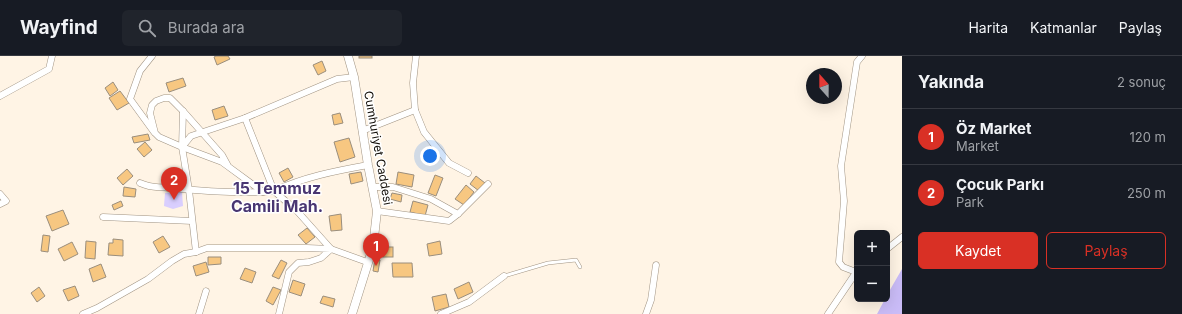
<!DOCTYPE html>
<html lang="tr">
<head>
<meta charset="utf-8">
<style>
  :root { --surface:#171b24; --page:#20242c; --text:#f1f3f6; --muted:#9ea1a6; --line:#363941; --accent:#d93025 }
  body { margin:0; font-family:Inter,sans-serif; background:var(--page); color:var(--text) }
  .controls { position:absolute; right:12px; bottom:12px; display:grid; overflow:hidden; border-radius:6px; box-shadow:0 4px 16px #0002 }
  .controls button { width:36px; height:36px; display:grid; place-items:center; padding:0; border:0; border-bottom:1px solid var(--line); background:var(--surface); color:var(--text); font:20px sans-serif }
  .compass { position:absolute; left:806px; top:12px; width:36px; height:36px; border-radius:50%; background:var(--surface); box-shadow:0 4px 16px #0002; rotate:339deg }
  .you { position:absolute; left:430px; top:100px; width:14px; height:14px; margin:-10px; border:3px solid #fff; border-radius:50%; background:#1a73e8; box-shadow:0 0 0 6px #1a73e833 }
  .badge { display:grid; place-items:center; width:26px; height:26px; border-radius:50%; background:var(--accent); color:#fff; font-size:13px; font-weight:700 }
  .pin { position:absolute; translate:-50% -33px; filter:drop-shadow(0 1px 2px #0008) }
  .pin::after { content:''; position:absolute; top:21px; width:14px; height:12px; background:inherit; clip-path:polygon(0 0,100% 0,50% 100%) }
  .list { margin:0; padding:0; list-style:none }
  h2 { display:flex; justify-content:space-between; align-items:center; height:52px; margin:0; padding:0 16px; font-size:17px }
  h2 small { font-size:13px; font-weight:400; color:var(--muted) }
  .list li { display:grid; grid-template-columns:26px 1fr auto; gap:12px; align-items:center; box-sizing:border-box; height:56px; padding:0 16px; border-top:1px solid var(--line) }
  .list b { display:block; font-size:15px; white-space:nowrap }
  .list p { margin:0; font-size:13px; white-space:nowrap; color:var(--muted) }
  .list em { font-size:13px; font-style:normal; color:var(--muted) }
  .actions { display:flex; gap:8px; padding:12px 16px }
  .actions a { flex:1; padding:9px 0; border:1px solid var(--accent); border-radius:6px; text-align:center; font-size:14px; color:var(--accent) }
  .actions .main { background:var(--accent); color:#fff }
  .icon { flex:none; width:22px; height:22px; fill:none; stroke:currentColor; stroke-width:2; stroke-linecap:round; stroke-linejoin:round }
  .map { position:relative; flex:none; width:902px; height:258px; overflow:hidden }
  header { display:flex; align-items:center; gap:24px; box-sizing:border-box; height:56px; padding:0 20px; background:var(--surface); border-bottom:1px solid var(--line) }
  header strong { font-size:19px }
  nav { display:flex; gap:22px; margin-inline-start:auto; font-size:14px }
  .search { width:280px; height:36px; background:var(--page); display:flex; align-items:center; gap:10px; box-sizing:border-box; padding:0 14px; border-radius:6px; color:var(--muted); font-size:15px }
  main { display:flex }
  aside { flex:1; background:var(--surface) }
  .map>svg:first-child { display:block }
</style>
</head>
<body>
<header>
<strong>Wayfind</strong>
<div class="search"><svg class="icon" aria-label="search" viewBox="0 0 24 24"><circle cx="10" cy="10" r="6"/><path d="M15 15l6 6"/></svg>Burada ara</div>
<nav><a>Harita</a><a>Katmanlar</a><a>Paylaş</a></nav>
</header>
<main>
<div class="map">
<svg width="902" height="258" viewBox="0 0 902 258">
  <rect width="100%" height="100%" fill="#fff4e5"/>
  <!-- green -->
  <path fill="#d9cefe" d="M182,136L183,150L173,153L164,150L165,137Z"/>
  <!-- forest -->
  <path fill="#cabcf7" d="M902,213V258H877L885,243H887V239Z"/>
  <!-- building -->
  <g fill="#f7c781" stroke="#9a8e7d">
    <path d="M216,0H228L230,3L217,9L214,1Z"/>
    <rect x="359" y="0" width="13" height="2"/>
    <path d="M322,5L326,15L318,19L313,9Z"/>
    <path d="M183,22L186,30L169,36L166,27Z"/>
    <path d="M113,26L118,34L110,40L105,32Z"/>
    <path d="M120,35L129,47L117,54L109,42Z"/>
    <path d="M224,50L228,60L215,64L212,54Z"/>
    <path d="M340,57L343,67L334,69L332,59Z"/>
    <path d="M148,78L150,84L134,87L132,81Z"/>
    <path d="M349,82L355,101L340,106L334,86Z"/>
    <path d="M145,86L152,94L144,101L137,93Z"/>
    <path d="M288,112L293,121L284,126L279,117Z"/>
    <path d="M127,113L133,120L123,129L117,122Z"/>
    <path d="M361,116L363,125L351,128L349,118Z"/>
    <path d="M398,116L414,119L412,131L396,128Z"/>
    <path d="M435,119L443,122L436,140L428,137Z"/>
    <path d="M476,120L485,127L479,135L470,128Z"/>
    <path d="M466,129L474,136L464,149L455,143Z"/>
    <path d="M124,131L136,133L135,141L123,140Z"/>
    <path d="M392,137L402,139L401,146L390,143Z"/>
    <path d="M121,145L123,150L114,154L112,149Z"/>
    <path d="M413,145L428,149L425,160L410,156Z"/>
    <path d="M63,154L69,168L52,175L46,160Z"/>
    <path d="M341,158L342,174L331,175L329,160Z"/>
    <path d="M307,172L315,181L306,188L298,179Z"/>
    <path d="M43,179L50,180L48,196L41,195Z"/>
    <path d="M163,180L170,191L159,197L153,186Z"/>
    <path d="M113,183L123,184V200L108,199L109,187H113Z"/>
    <path d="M86,185L96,186L95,203L85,202Z"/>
    <path d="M440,185L442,198L429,200L427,188Z"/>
    <path d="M72,186L78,198L64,205L58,193Z"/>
    <rect x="383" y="191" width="10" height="10"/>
    <path d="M208,201H221V208L208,209Z"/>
    <path d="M375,203L380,204L378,216L373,215Z"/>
    <path d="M281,204L287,207L279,223L272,220Z"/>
    <path d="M206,206L209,216L196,220L193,210Z"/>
    <path d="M392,207H412L413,221H393Z"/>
    <path d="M101,208L106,221L93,226L89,213Z"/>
    <path d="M245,212L256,216L252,227L240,223Z"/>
    <path d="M293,224L305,228L301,240L289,236Z"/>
    <path d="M469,226L473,236L458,243L454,233Z"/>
    <path d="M75,230L79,240L68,245L63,234Z"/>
    <path d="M39,231L45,240L37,246L31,237Z"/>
    <path d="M273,231L281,234L273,249L266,245Z"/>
    <path d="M446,238L449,251L435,255L432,241Z"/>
    <path d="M323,240L335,243L333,251L320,247Z"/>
  </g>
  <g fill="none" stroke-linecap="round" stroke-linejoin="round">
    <defs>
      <path id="service" d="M504,220L548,207L576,204L580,211"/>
      <g id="minor">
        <path d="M152,0L140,15L130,43L154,76"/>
        <path d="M416,0L413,27L415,54L424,76L449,107L468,117"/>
        <path d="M0,40L49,13L52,0"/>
        <path d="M183,55L182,91L189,134L196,196"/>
        <path d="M245,62L274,135C304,121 335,115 368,109"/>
        <path d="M362,75L415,54"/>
        <path d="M182,91L191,80L245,62L337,23L354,21"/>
        <path d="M228,110L222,99L183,55L170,42H164L156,45L152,49L150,57L155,77L159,81L182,91L222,106L263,136L274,135L297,155L331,193L367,206"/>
        <path d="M140,127C153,133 157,130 170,132C201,135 232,137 263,136"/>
        <path d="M373,131H393L431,143L458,158L488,128"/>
        <path d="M0,138L6,145L0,148"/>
        <path d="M377,155L449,165L458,158"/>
        <path d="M103,161L192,165"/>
        <path d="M887,193L902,181"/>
        <path d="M856,216L843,211L839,206L844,145L841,110L857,6L862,0"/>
        <path d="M83,258L97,252L148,223L172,205L184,198L196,196L207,192H307L331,193L321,202L309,206L298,207L289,216L279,258"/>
        <path d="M199,258L206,235"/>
        <path d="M441,258L469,246L504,220"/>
        <path d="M646,258L651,244L656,209"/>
        <path d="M828,258L857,215"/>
      </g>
      <path id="tertiary" d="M348,0L354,21L368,109L377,155L373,191L352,258"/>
    </defs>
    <!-- service casing -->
    <use href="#service" stroke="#a09382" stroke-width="4"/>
    <!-- minor casing -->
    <use href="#minor" stroke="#a09382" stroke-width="7"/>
    <!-- tertiary casing -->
    <use href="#tertiary" stroke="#a09382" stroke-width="9"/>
    <!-- service -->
    <use href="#service" stroke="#fff" stroke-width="3"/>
    <!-- minor -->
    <use href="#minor" stroke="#fff" stroke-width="6"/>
    <!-- tertiary -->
    <use href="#tertiary" stroke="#fff" stroke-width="8"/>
  </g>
  <g text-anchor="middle" stroke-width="3" stroke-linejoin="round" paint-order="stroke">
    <!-- street labels -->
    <g font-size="12" fill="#130f09" stroke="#fff">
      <text transform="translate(378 92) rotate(80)" y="4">Cumhuriyet Caddesi</text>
    </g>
    <!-- district labels -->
    <g font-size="16" font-weight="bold" fill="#493672" stroke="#fff">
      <text x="277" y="138">15 Temmuz<tspan x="277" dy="18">Camili Mah.</tspan></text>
    </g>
  </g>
</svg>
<div class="controls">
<button>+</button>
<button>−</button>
</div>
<svg class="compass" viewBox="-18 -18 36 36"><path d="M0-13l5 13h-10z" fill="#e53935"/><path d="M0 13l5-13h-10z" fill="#9ea1a6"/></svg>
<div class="you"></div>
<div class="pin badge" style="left:376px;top:210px">1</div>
<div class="pin badge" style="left:174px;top:144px">2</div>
</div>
<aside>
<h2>Yakında<small>2 sonuç</small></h2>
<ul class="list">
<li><span class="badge">1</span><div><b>Öz Market</b><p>Market</p></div><em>120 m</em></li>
<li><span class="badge">2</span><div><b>Çocuk Parkı</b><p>Park</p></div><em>250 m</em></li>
</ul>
<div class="actions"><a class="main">Kaydet</a><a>Paylaş</a></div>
</aside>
</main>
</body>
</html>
